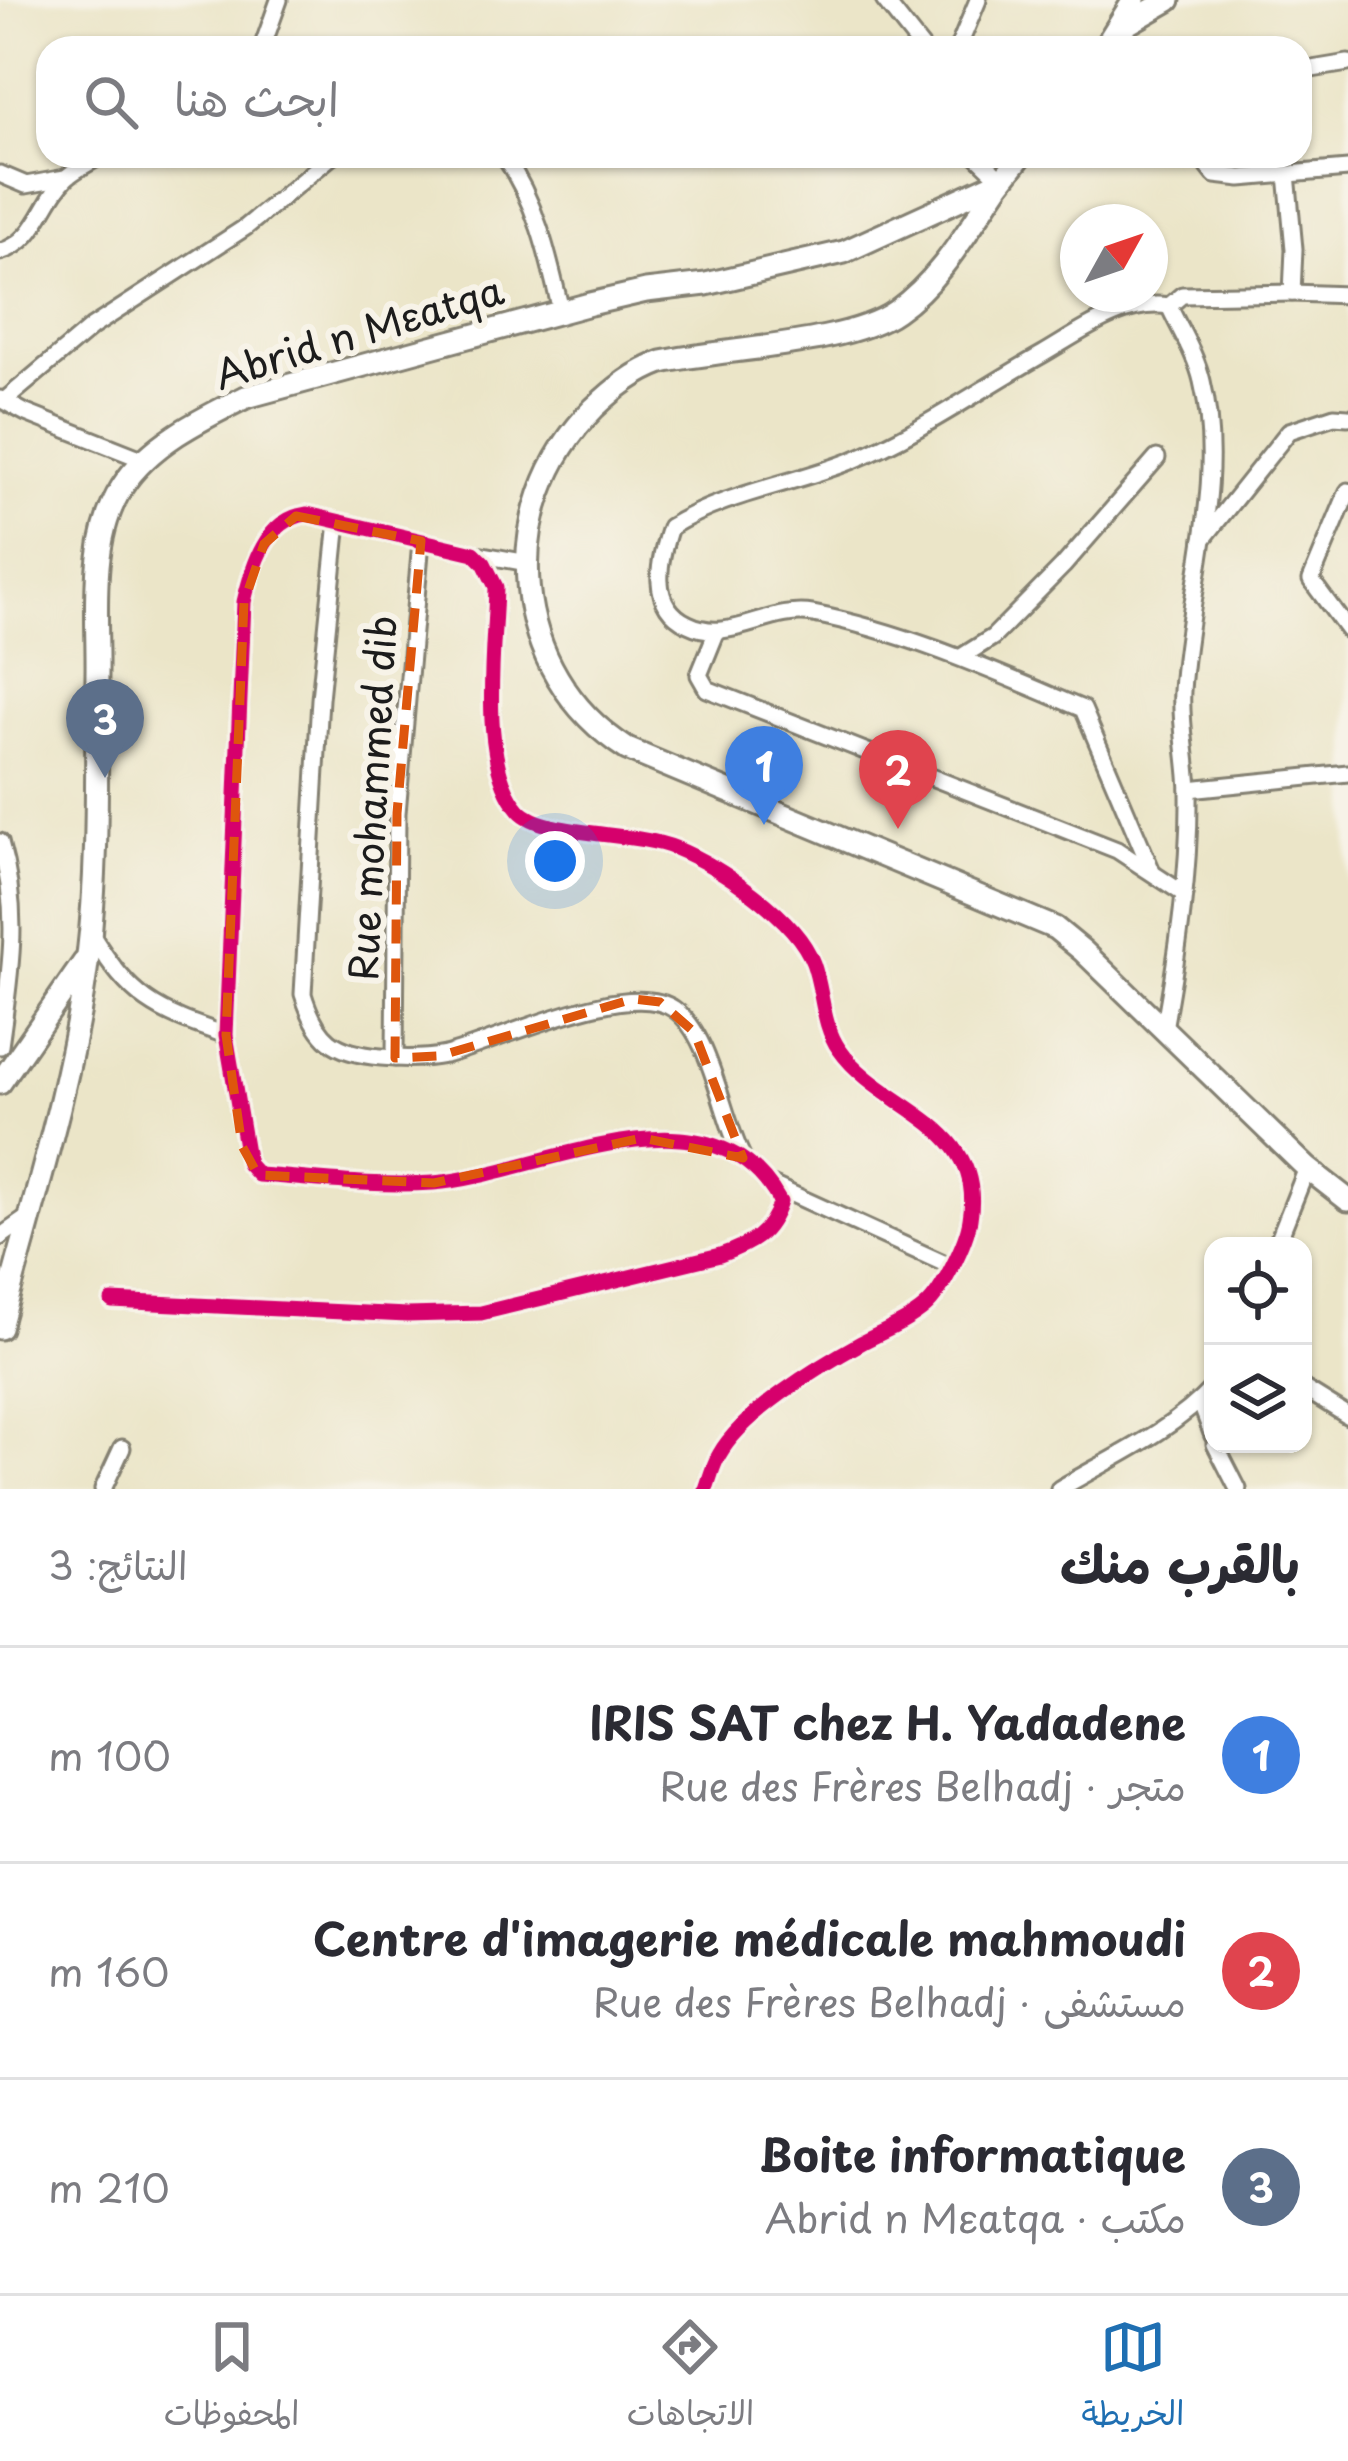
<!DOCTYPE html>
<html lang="ar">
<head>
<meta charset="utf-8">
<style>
  :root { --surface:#fff; --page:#f7f7f7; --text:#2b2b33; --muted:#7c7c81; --line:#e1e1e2; --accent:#1f6fb2 }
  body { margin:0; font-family:"Playpen Sans","Playpen Sans Arabic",sans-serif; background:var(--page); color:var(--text); direction:rtl }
  .controls { position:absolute; right:36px; bottom:36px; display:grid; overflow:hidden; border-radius:24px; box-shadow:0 3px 9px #0004 }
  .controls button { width:108px; height:108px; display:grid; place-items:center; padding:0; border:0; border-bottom:3px solid var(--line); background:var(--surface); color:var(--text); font:60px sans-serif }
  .compass { position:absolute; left:1060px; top:204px; width:108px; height:108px; border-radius:50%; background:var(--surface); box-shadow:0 3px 9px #0004; rotate:50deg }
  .you { position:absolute; left:555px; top:861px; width:42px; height:42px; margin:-30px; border:9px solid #fff; border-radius:50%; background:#1a73e8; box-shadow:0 0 0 18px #1a73e833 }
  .badge { display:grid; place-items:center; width:78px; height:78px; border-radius:50%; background:var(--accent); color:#fff; font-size:39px; font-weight:700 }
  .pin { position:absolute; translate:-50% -99px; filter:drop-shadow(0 3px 6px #0008) }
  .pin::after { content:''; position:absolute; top:63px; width:42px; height:36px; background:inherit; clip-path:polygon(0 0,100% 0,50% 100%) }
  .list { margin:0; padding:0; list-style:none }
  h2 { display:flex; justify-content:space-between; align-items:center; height:156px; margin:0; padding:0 48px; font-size:51px }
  h2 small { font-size:39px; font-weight:400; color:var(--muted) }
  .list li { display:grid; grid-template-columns:78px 1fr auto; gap:36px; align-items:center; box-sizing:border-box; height:216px; padding:0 48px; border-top:3px solid var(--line) }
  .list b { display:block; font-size:45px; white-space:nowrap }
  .list p { margin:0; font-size:39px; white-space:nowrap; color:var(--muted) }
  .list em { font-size:39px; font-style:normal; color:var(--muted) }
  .icon { flex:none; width:66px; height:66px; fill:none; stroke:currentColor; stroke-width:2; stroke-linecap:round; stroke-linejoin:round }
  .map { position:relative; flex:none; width:1348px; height:1489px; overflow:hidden; direction:ltr }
  .search { position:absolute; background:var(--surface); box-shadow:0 3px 9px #0004; left:36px; right:36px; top:36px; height:132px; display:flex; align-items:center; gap:30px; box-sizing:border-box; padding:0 42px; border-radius:36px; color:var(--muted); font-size:45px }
  .sheet { height:804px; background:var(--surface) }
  nav { display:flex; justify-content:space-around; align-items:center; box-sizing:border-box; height:168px; border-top:3px solid var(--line); background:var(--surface); font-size:33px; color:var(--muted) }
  nav a { display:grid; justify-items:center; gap:6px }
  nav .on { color:var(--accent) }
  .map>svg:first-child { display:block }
</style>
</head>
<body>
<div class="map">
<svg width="1348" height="1489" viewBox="0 0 1348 1489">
  <rect width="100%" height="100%" fill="#f7f3e8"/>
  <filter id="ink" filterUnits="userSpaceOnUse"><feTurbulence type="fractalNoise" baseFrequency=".00833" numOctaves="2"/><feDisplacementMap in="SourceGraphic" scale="24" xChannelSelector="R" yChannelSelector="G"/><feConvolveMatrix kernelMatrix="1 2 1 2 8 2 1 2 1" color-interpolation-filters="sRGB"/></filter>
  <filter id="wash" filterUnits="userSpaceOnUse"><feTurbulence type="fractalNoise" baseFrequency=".004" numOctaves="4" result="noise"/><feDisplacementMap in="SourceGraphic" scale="48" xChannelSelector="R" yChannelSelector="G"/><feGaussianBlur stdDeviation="2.7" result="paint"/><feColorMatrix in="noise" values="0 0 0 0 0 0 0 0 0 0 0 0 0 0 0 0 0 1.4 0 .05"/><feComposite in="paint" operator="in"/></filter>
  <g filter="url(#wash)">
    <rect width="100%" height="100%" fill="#ebe5c8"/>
  </g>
  <g filter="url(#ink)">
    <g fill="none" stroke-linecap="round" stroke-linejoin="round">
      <defs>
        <g id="street">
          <path d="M884,0L922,48"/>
          <path d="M262,48L279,0"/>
          <path d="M958,48L978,0"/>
          <path d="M1300,71L1348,63"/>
          <path d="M504,156C537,204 548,255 561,311"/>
          <path d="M977,156L1002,180"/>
          <path d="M1200,156L1215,175L1241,178L1348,169"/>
          <path d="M0,174L26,185L65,178"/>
          <path d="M0,252C38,241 41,203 66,178C75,169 90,163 100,156"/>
          <path d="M1292,293L1348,295"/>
          <path d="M0,399L26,413L147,461"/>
          <path d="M4,401L92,327L246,227L332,156"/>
          <path d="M1348,491L1311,580L1348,630"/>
          <path d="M338,521L320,699L303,994C317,1040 334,1053 381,1057C401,1059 425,1059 445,1055C498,1042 628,977 674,1009C712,1035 721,1117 743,1158"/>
          <path d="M1203,539L1289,431L1334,416L1348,417"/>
          <path d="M477,554L528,563"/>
          <path d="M716,633L699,675L707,689L1117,850L1184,894"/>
          <path d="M961,657L993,637L1063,566L1157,458"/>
          <path d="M1189,789L1348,773"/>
          <path d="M0,842C21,915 10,973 0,1046"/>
          <path d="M1151,869L1083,709C995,672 907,632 813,614C770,606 730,645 688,624C648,605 659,560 670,527C726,493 790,485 851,461C919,433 979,390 1043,354C1081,332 1124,299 1169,306"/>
          <path d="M91,934C132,1000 154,1011 226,1035"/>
          <path d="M1164,1029C1178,951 1190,872 1189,792C1188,758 1180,724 1182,691C1188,588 1227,484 1202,381C1196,355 1180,330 1169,306L1182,295L1292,293L1294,249L1287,174"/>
          <path d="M395,1058L397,813L421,541"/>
          <path d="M770,1184L950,1266"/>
          <path d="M0,1237L30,1216"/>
          <path d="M1276,1246L1307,1168"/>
          <path d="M112,1301L407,1315L481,1313L720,1255C751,1244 769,1235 780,1202C711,1075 537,1176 433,1183C375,1187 316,1179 258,1175L248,1164L226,1035L244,602C252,568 265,519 307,514L474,553L484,563L496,587C495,646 477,762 519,810C542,837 634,831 675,848C719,866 796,917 813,963C823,990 822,1025 839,1049C882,1111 986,1122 970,1219C967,1241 942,1293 925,1307C908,1322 882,1332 861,1343C821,1365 741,1414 719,1455C713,1465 710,1478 706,1489"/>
          <path d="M1303,1388L1348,1416"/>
          <path d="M1200,1401L1213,1436"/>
          <path d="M1215,1444L1238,1489"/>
          <path d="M103,1489L122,1448"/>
          <path d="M1059,1489C1110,1459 1173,1431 1213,1387"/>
        </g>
        <g id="secondary">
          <path d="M1117,30L1169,0"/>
          <path d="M1104,48L1134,0"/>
          <path d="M1001,181C970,226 942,279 896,311C847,346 724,348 662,362C635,372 615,388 594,408C494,508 508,673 627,749L1055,928L1083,951L1307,1168L1348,1200"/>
          <path d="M0,1083L84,962"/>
          <path d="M0,1328C32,1205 72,1083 88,956C99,863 96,768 97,674C98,614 88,540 122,487C149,444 203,418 246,397L590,304L646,291L706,284L844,252L1002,180L1021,156"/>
        </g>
      </defs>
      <!-- street casing -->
      <use href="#street" stroke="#848072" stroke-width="21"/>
      <!-- secondary casing -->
      <use href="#secondary" stroke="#848072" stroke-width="27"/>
      <!-- street -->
      <use href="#street" stroke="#fff" stroke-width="15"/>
      <!-- secondary -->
      <use href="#secondary" stroke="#fff" stroke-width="21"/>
      <defs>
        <path id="cycleway" d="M112,1301L407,1315L481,1313L720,1255C751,1244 769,1235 780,1202C711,1075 537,1176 433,1183C375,1187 316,1179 258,1175L248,1164L226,1035L244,602C252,568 265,519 307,514L474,553L484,563L496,587C495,646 477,762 519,810C542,837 634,831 675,848C719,866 796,917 813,963C823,990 822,1025 839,1049C882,1111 986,1122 970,1219C967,1241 942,1293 925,1307C908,1322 882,1332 861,1343C821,1365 741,1414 719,1455C713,1465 710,1478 706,1489"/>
      </defs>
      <!-- cycleway casing -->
      <use href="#cycleway" stroke="#f7f3e8" stroke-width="22"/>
      <!-- cycleway -->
      <use href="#cycleway" stroke="#d6006c" stroke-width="15"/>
    </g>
  </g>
  <!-- marked area -->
  <path fill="none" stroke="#de560d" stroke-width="9" stroke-dasharray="24 15" stroke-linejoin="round" d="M296,516L421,541L397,813L395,1058L439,1056L633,999L660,1002L694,1032L743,1158L642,1138L434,1183L258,1175L242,1146L226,1035L244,602L264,544Z"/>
  <g text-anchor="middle" stroke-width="12" stroke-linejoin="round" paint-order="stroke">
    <!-- street labels -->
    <g font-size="39" fill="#1c1c1c" stroke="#f7f3e8">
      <text transform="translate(359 333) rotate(-17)" y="14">Abrid n Mɛatqa</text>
      <text transform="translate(373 798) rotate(-87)" y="14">Rue mohammed dib</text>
    </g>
  </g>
</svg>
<div class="controls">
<button><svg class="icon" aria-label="locate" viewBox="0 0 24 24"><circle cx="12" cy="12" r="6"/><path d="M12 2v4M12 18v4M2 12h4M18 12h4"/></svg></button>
<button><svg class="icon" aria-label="layers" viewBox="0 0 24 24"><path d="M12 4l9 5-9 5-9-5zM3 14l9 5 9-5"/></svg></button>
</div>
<svg class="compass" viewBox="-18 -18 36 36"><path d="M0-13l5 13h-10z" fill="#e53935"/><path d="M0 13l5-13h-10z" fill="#7c7c81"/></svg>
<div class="you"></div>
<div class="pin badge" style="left:764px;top:825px;background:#3f7fe0">1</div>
<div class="pin badge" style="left:898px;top:829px;background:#e0444e">2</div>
<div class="pin badge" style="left:105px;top:778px;background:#5c6f8a">3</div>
<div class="search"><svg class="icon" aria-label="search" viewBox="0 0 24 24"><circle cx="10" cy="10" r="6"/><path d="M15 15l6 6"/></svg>ابحث هنا</div>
</div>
<section class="sheet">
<h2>بالقرب منك<small>النتائج: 3</small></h2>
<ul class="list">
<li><span class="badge" style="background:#3f7fe0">1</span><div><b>IRIS SAT chez H. Yadadene</b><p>متجر · Rue des Frères Belhadj</p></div><em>100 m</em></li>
<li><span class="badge" style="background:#e0444e">2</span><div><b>Centre d'imagerie médicale mahmoudi</b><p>مستشفى · Rue des Frères Belhadj</p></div><em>160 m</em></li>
<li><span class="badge" style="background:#5c6f8a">3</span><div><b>Boite informatique</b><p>مكتب · Abrid n Mɛatqa</p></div><em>210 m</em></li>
</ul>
</section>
<nav>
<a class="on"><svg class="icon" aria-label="map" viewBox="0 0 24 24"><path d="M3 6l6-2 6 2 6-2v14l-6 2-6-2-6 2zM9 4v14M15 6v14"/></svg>الخريطة</a>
<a><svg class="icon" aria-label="directions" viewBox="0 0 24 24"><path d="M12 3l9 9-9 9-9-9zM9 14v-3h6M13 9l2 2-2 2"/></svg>الاتجاهات</a>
<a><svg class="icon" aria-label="saved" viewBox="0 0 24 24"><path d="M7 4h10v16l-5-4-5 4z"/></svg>المحفوظات</a>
</nav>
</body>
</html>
